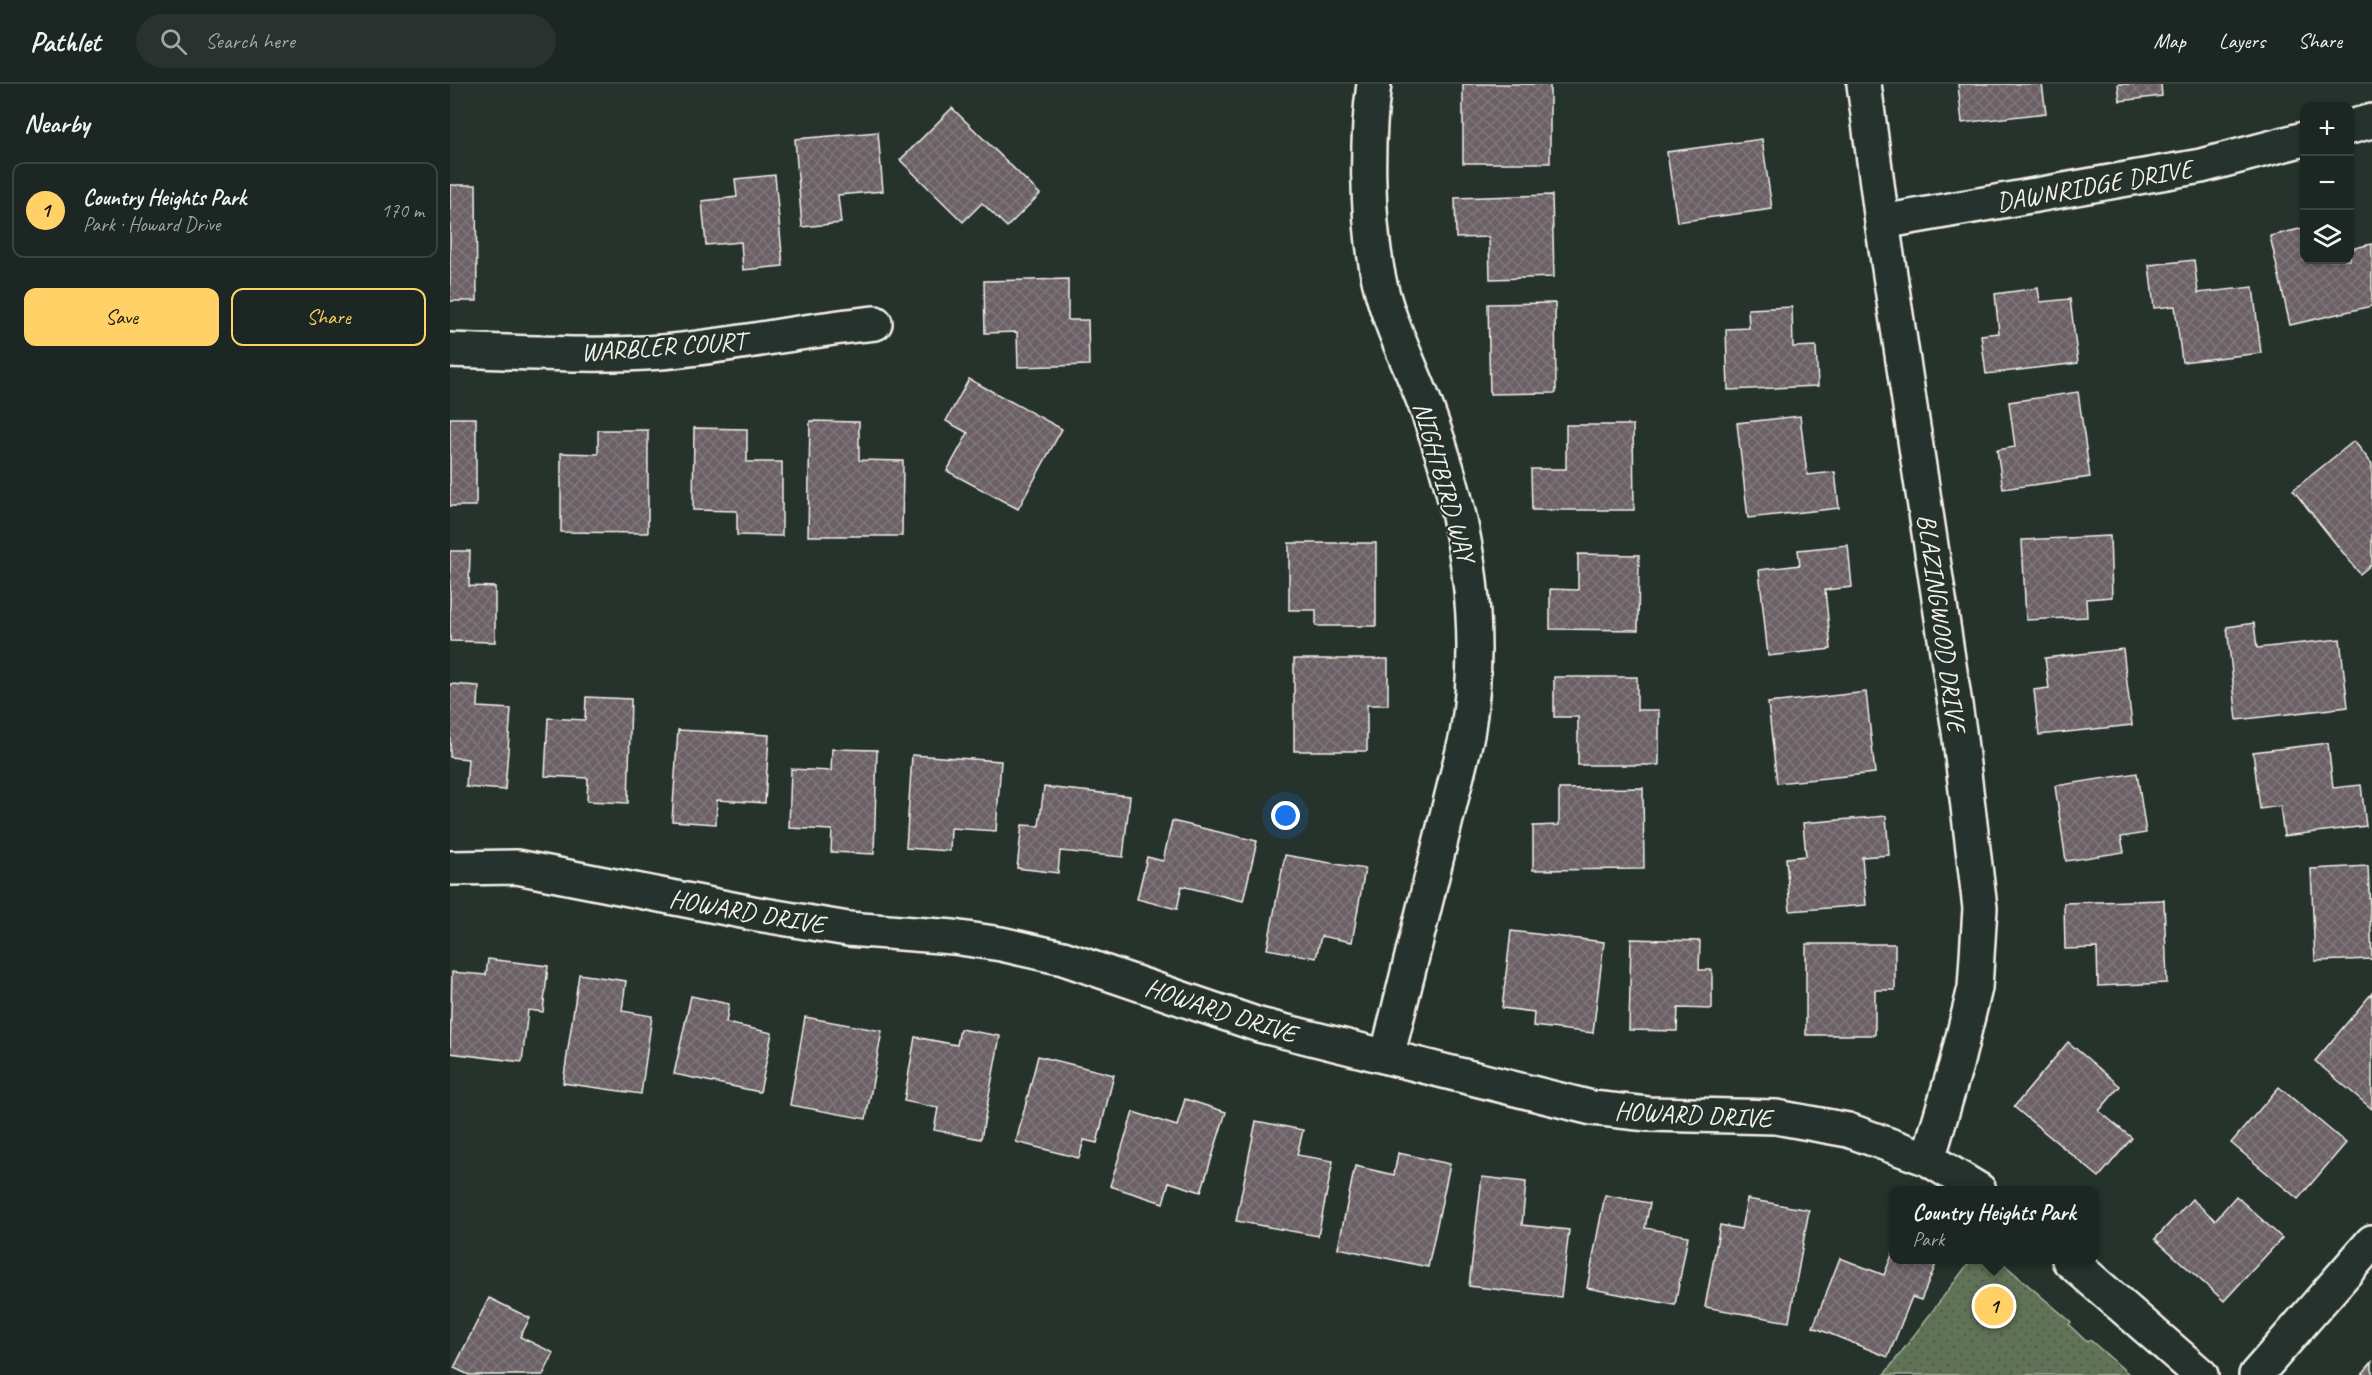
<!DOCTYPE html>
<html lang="en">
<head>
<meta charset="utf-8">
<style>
  :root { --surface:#1c2622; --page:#29322f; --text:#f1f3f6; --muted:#a0a5a5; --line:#3a4340; --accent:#ffd166 }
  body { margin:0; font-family:Caveat,sans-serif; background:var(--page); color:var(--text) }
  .controls { position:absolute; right:18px; top:18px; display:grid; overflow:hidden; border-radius:12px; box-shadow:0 2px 4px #0004 }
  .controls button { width:54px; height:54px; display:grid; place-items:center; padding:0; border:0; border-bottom:2px solid var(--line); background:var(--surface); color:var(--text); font:30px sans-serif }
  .you { position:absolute; left:836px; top:732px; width:21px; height:21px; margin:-15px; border:4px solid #fff; border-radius:50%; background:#1a73e8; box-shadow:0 0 0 9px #1a73e833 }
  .badge { display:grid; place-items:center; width:39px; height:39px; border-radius:50%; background:var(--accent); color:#111; font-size:20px; font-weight:700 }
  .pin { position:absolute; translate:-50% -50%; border:3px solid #fff; box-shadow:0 2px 6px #0006 }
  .popup { position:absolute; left:1439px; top:1102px; width:210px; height:78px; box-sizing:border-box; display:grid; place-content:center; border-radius:12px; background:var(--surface); filter:drop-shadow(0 2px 4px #0005); font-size:20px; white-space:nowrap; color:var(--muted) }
  .popup b { font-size:22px; color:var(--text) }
  .popup::after { content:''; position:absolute; left:50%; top:100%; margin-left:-12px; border:12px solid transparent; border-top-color:var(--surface) }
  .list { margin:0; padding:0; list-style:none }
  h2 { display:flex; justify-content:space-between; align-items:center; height:78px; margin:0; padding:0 24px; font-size:26px }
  h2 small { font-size:20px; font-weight:400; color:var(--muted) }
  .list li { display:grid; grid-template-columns:39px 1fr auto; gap:18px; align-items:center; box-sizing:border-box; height:96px; margin:0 12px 12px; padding:0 12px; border:2px solid var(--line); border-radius:12px }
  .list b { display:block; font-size:22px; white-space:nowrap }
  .list p { margin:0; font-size:20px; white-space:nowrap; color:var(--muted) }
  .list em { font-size:20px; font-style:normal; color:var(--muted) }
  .actions { display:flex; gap:12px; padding:18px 24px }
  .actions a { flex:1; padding:14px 0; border:2px solid var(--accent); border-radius:12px; text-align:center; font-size:21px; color:var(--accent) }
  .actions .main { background:var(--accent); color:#111 }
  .icon { flex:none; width:33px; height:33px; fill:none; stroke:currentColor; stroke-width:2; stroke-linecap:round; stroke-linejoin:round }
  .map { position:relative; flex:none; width:1922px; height:1291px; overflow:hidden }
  header { display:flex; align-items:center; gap:36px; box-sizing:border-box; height:84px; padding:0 30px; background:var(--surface); border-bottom:2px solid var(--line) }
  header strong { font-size:28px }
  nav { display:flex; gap:33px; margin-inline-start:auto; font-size:21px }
  .search { width:420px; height:54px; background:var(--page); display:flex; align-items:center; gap:15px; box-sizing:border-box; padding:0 21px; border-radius:33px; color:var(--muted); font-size:22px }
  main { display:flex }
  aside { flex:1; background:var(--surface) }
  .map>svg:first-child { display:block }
</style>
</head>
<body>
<header>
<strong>Pathlet</strong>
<div class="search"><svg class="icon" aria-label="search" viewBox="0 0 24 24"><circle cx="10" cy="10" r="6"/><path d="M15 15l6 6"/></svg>Search here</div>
<nav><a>Map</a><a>Layers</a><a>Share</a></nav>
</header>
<main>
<aside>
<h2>Nearby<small></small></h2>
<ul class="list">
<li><span class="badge">1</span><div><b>Country Heights Park</b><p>Park · Howard Drive</p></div><em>170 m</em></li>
</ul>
<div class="actions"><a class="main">Save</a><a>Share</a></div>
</aside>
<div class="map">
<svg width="1922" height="1291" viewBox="0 0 1922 1291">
  <defs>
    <pattern id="park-dots" width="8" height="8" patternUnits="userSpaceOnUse" patternTransform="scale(1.5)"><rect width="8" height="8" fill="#607356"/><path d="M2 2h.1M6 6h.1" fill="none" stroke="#535b4d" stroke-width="1.8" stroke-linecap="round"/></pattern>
    <pattern id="building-cross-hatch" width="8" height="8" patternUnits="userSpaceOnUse" patternTransform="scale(1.5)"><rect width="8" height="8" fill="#6a6065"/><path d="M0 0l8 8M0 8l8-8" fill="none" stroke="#80777b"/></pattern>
  </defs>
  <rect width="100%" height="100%" fill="#26332d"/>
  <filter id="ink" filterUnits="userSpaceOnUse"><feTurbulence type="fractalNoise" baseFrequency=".0167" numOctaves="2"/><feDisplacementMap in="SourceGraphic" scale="12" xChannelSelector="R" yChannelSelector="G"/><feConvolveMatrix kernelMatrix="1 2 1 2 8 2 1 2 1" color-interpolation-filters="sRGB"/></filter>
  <g filter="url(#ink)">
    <!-- park -->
    <path fill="url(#park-dots)" stroke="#aab29f" stroke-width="1.5" d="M1521,1176H1549L1621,1238L1619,1241L1637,1258L1640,1256L1680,1291H1434Z"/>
    <!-- building -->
    <g fill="url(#building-cross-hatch)" stroke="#f4f1e8" stroke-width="1.5">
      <rect x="1013" y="0" width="87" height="79"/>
      <path d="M1508,0H1592L1596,29L1512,39Z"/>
      <path d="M1668,0H1711L1712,12L1670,17Z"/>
      <path d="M502,24L590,110L557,143L532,119L513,138L450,76Z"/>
      <path d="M428,48L433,107L388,111L391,139L352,143L345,55Z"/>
      <path d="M1312,55L1322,125L1227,138L1217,68Z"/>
      <path d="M325,91L333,182L293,186L291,158L256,161L252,117L287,113L285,95Z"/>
      <path d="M0,101H26L27,217H0Z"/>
      <path d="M1102,111L1104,193L1040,195L1039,153L1006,154L1005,114Z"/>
      <path d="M1854,144V176H1900V165L1922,160V222L1840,241L1820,152Z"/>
      <path d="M1744,176L1748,209L1803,203L1811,269L1732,278L1725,222L1704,224L1699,181Z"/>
      <path d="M618,195V236H638L639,281L568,283L567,248L535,249L534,197Z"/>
      <path d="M1588,204L1590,218L1620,215L1628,279L1536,290L1531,251L1549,249L1545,210Z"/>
      <path d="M1105,219L1106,309L1040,310L1038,220Z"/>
      <path d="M1342,223L1343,263L1366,262L1368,302L1278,306L1276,245L1299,244L1298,225Z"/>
      <path d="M519,295L612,345L568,425L497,387L518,349L496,337Z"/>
      <path d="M1628,308L1640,393L1553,405L1547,366L1565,363L1559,318Z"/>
      <path d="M1350,332L1357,391L1385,388L1389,424L1298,434L1287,339Z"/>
      <rect x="0" y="334" width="26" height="88"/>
      <path d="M360,337L409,338V376L453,377L452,452H358Z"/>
      <path d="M1116,341H1183L1184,426H1082L1081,385H1116Z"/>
      <path d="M244,344L297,345V378H332V452L287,451V427L243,426Z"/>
      <path d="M148,346H198V449L111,448V369L148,370Z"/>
      <path d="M1904,357L1922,380V480L1910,490L1843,406Z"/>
      <path d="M1660,452L1662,513L1636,515L1637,533L1576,536L1572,456Z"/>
      <path d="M839,459H926V542H866V526H839Z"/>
      <path d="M1398,461L1402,503L1375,506L1381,565L1318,572L1309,486L1350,481L1348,466Z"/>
      <path d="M0,467H20L19,502L45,503V558L0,557Z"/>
      <path d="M1128,470L1189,471L1188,546L1100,545V505L1128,506Z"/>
      <path d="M1804,539L1807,564L1890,555L1898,623L1787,636L1777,543Z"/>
      <path d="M1673,565L1682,641L1589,651L1584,606L1599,604L1595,574Z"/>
      <path d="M844,575H938V621H917V667H844Z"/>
      <path d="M1104,593H1187V626H1209V681H1128V633H1104Z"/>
      <path d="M0,600L29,602L28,623L61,625L55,706L16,703L18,675L0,673Z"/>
      <path d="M1416,608L1425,689L1327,699L1318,619Z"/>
      <path d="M136,613L181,615L178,719L137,717L138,694L95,692L98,634L135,636Z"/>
      <path d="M228,646L319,651L315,719L267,716L266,740L222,737Z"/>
      <path d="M1878,659L1883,704L1911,701L1916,742L1834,752L1830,722L1810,725L1803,668Z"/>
      <path d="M382,665L427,666L424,770L381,768L382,746L339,744L341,685L381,687Z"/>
      <path d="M462,671L551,677L546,747L501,744L500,767L456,764Z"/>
      <path d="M1687,689L1696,749L1671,753L1674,768L1616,777L1605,702Z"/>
      <path d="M594,703L680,712L673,773L610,767L608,789L567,784L572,741L589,742Z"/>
      <path d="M1193,704L1194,785L1083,786V742L1109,741V705Z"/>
      <path d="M1436,732L1439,771L1412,773L1416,821L1340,827L1336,774L1356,772L1353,739Z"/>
      <path d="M722,737L807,757L793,817L732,802L727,825L687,815L697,773L713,777Z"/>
      <path d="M835,771L915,785L902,858L871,852L866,874L817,865Z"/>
      <path d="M1918,782L1922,875L1865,877L1861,785Z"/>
      <path d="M1714,816L1717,899L1648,902L1647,864L1615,865L1614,819Z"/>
      <path d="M1061,847L1154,858L1143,949L1083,942L1084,928L1052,924Z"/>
      <path d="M1181,855L1250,857L1249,886H1262V925L1228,924L1227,947L1179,946Z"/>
      <path d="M1356,860H1445V906H1425V951H1356Z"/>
      <path d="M38,875L98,882L93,928L78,926L72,978L0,969L2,888L36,891Z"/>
      <path d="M129,890L176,897L172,927L202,932L191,1010L113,999Z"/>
      <path d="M1922,909V1025L1865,977Z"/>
      <path d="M241,912L279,920L276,939L322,949L310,1008L224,990Z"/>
      <path d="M355,933L432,947L416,1035L340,1021Z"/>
      <path d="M510,945L550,952L531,1055L484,1046L488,1024L454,1017L465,953L507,961Z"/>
      <path d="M1618,958L1670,1002L1649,1027L1682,1054L1649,1093L1564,1023Z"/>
      <path d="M588,972L664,991L647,1059L634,1056L629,1074L566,1058Z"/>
      <path d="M1829,1003L1896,1059L1848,1115L1781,1059Z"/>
      <path d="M735,1015L776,1028L751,1108L719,1098L713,1119L660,1102L683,1028L727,1042Z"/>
      <path d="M806,1037L853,1046L847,1071L883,1077L868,1152L786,1137Z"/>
      <path d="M948,1069L1000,1080L978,1183L888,1164L905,1082L944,1091Z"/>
      <path d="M1032,1093L1076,1098L1072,1141L1119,1146L1111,1213L1019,1202Z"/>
      <path d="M1155,1111L1200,1119L1195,1144L1238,1152L1225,1221L1137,1204Z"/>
      <path d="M1786,1112L1832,1154L1774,1217L1705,1155L1742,1115L1765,1136Z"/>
      <path d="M1297,1115L1359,1126L1339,1238L1255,1223L1270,1141L1291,1145Z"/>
      <path d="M1444,1166V1176H1474L1486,1180L1471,1216L1462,1213L1438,1273L1363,1243L1390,1174L1434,1191Z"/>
      <path d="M39,1214L80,1234L70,1253L104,1269L93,1291H19L4,1284Z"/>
      <path d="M1922,1278V1291H1911Z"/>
    </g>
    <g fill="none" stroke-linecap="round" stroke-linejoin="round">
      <defs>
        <g id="minor">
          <path d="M924,0C916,57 917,129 927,186C936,236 962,283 979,331C1017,434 1035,542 1017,651L937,973"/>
          <path d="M1414,0L1432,138L1509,647L1530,824L1525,904L1506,981L1478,1075"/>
          <path d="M1900,43L1922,37"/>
          <path d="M1432,138L1751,82L1854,55"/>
          <path d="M0,266C70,268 141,273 211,268C283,262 353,246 425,239"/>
          <path d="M0,784L67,783L302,829L398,845L503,853L551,860L613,874L809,941L1142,1024L1198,1030L1326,1033L1398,1046L1478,1075L1529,1106"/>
          <path d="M1619,1176L1751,1291"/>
          <path d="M1806,1291L1922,1158"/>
        </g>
      </defs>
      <!-- minor casing -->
      <use href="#minor" stroke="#f4f1e8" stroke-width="38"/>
      <!-- minor -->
      <use href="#minor" stroke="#26332d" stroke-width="33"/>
    </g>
  </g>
  <g text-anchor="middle" stroke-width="4.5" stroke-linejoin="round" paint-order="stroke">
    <!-- street labels -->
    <g font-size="26" fill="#f4f1e8" stroke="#26332d">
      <text transform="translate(1644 101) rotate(-10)" y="9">DAWNRIDGE DRIVE</text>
      <text transform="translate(213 262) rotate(-4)" y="9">WARBLER COURT</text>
      <text transform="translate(995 398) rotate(74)" y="9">NIGHTBIRD WAY</text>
      <text transform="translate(1492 539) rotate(82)" y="9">BLAZINGWOOD DRIVE</text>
      <text transform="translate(297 827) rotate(10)" y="9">HOWARD DRIVE</text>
      <text transform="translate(771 926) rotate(18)" y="9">HOWARD DRIVE</text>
      <text transform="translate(1243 1030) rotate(3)" y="9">HOWARD DRIVE</text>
    </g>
  </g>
</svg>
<div class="controls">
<button>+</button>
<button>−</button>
<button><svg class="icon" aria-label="layers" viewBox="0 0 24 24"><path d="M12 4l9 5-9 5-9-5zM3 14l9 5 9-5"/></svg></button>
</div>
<div class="you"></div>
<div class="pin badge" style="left:1544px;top:1222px">1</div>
<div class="popup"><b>Country Heights Park</b>Park</div>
</div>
</main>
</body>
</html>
